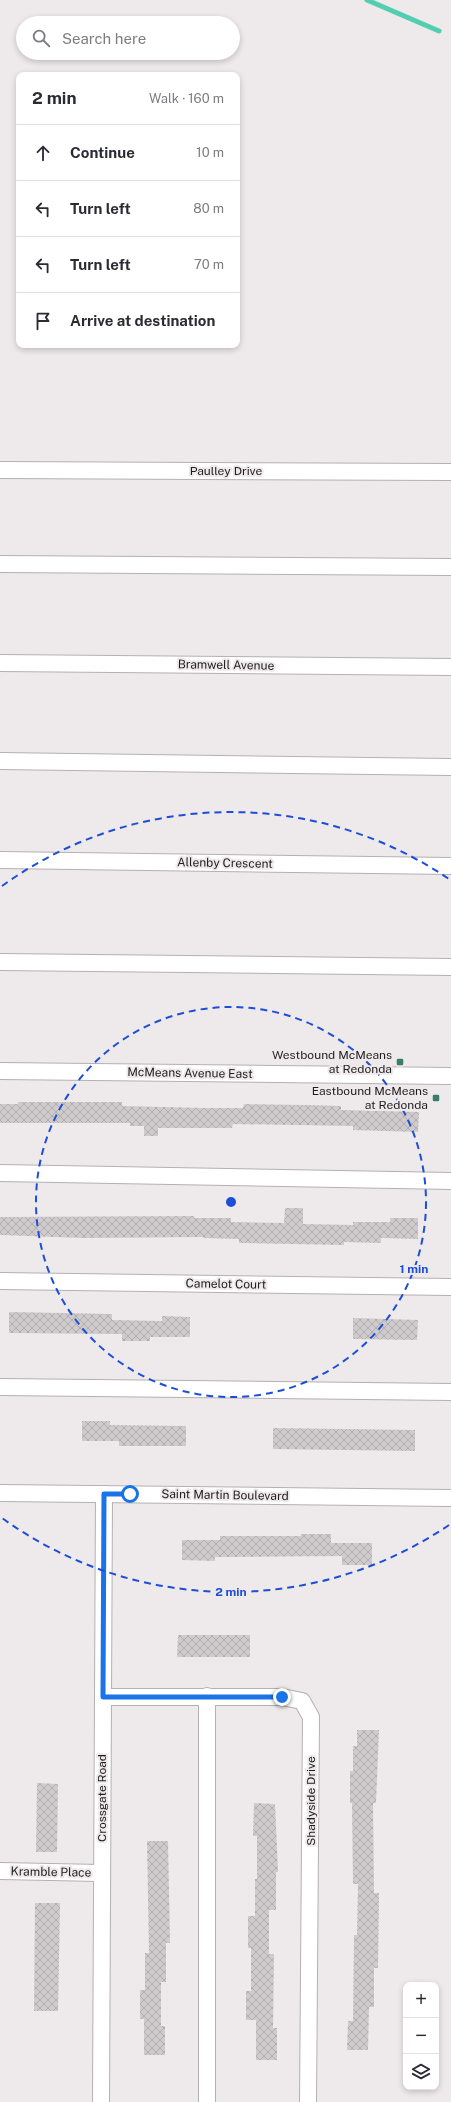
<!DOCTYPE html>
<html lang="en">
<head>
<meta charset="utf-8">
<style>
  :root { --surface:#fff; --page:#f2f2f3; --text:#2b2b33; --muted:#7c7c81; --line:#e1e1e2 }
  body { margin:0; font-family:"Public Sans",sans-serif; background:var(--page); color:var(--text) }
  .controls { position:absolute; right:12px; bottom:12px; display:grid; overflow:hidden; border-radius:8px; box-shadow:0 2px 6px #0003 }
  .controls button { width:36px; height:36px; display:grid; place-items:center; padding:0; border:0; border-bottom:1px solid var(--line); background:var(--surface); color:var(--text); font:20px sans-serif }
  .stop { position:absolute; width:12px; height:12px; margin:-9px; border:3px solid #1a73e8; border-radius:50%; background:#fff }
  .stop.end { background:#1a73e8; border-color:#fff; box-shadow:0 1px 4px #0008 }
  .list { margin:0; padding:0; list-style:none }
  h2 { display:flex; justify-content:space-between; align-items:center; height:52px; margin:0; padding:0 16px; font-size:17px }
  h2 small { font-size:13px; font-weight:400; color:var(--muted) }
  .list li { display:grid; grid-template-columns:26px 1fr auto; gap:12px; align-items:center; box-sizing:border-box; height:56px; padding:0 16px; border-top:1px solid var(--line) }
  .list b { display:block; font-size:15px; white-space:nowrap }
  .list em { font-size:13px; font-style:normal; color:var(--muted) }
  .icon { flex:none; width:22px; height:22px; fill:none; stroke:currentColor; stroke-width:2; stroke-linecap:round; stroke-linejoin:round }
  .map { position:relative; flex:none; width:451px; height:2102px; overflow:hidden }
  .search { position:absolute; background:var(--surface); box-shadow:0 2px 6px #0003; left:16px; top:16px; width:224px; height:44px; display:flex; align-items:center; gap:10px; box-sizing:border-box; padding:0 14px; border-radius:22px; color:var(--muted); font-size:15px }
  .panel { position:absolute; background:var(--surface); box-shadow:0 2px 6px #0003; left:16px; top:72px; width:224px; height:276px; border-radius:8px }
  .map>svg:first-child { display:block }
</style>
</head>
<body>
<div class="map">
<svg width="451" height="2102" viewBox="0 0 451 2102">
  <defs>
    <pattern id="building-cross-hatch" width="8" height="8" patternUnits="userSpaceOnUse"><rect width="8" height="8" fill="#cfcacc"/><path d="M0 0l8 8M0 8l8-8" fill="none" stroke="#b1adaf"/></pattern>
  </defs>
  <rect width="100%" height="100%" fill="#eee9eb"/>
  <g fill="none" stroke-linecap="round" stroke-linejoin="round">
    <!-- stream -->
    <path stroke="#52ceb0" stroke-width="5" d="M367,0L439,31"/>
  </g>
  <!-- building -->
  <g fill="url(#building-cross-hatch)">
    <path d="M18,1102H122V1106L205,1108H243L244,1104L306,1105L341,1106V1110L419,1112L418,1132L353,1130V1126L233,1124L232,1128H158V1136H144V1126H130V1123H0V1104H18Z"/>
    <path d="M285,1208H303V1224L353,1225V1222H390V1218H418V1239L381,1238V1243L344,1242V1245L239,1243V1239L203,1238V1237L83,1238L0,1235V1217L194,1216V1218H231V1222L284,1223Z"/>
    <path d="M9,1312L112,1314V1320L162,1321V1316L190,1317V1337H150V1341H122V1334L9,1333Z"/>
    <path d="M353,1318L418,1320L417,1340L353,1339Z"/>
    <path d="M82,1421H110V1425L186,1426V1446H119V1441H82Z"/>
    <path d="M273,1428L415,1430V1451L273,1449Z"/>
    <path d="M301,1534H331V1543H372V1565H342V1556L215,1557V1561L182,1560V1540H220V1536H301Z"/>
    <path d="M178,1635H250V1657H177Z"/>
    <path d="M357,1730H379L376,1803H373L374,1893H379L378,1968H374V2007H369L368,2050H347L348,2021H353L354,1935H357L358,1884H353L352,1803H350V1771H353V1746H357Z"/>
    <path d="M37,1783L58,1784L57,1852H36Z"/>
    <path d="M254,1803L275,1804L278,1872H276V1910H269V1954H274L273,2028H277V2060H256V2020H246V1991H251V1948H248V1916H255V1879H257V1836H253Z"/>
    <path d="M147,1841H168L170,1943H166V1982H161V2026H165V2055H144V2019H140V1990H145V1953H149Z"/>
    <path d="M35,1903H60L58,2011H34Z"/>
  </g>
  <g fill="none" stroke-linecap="round" stroke-linejoin="round">
    <defs>
      <g id="minor">
        <path d="M0,470L451,472"/>
        <path d="M0,564L451,567"/>
        <path d="M0,663L451,667"/>
        <path d="M0,761L451,767"/>
        <path d="M0,860L451,866"/>
        <path d="M0,962L451,967"/>
        <path d="M0,1071L451,1076"/>
        <path d="M0,1173L451,1181"/>
        <path d="M0,1281L451,1287"/>
        <path d="M0,1387L451,1392"/>
        <path d="M0,1493L451,1498"/>
        <path d="M207,1696V2102"/>
        <path d="M103,1697H282L302,1701L311,1717L308,2102"/>
        <path d="M0,1871L101,1873"/>
        <path d="M101,2102L104,1494"/>
      </g>
    </defs>
    <!-- minor casing -->
    <use href="#minor" stroke="#b5b0b2" stroke-width="18"/>
    <!-- minor -->
    <use href="#minor" stroke="#fff" stroke-width="16"/>
  </g>
  <g fill="none" stroke-linecap="round" stroke-linejoin="round">
    <!-- route -->
    <path stroke="#1a73e8" stroke-width="5" d="M130,1494H104L103,1697H282"/>
  </g>
  <!-- distance rings -->
  <g fill="none" stroke="#1d4ed8" stroke-width="2" stroke-dasharray="7 5">
    <circle cx="231" cy="1202" r="195"/>
    <path d="M449 1525A390 390 0 0 1 2 1518M2 886A390 390 0 0 1 449 879"/>
  </g>
  <!-- markers -->
  <g fill="#3b7c6b" stroke="#eee9eb" stroke-width="1.5">
    <rect x="396" y="1058" width="8" height="8" rx="2"/>
    <rect x="432" y="1094" width="8" height="8" rx="2"/>
  </g>
  <g text-anchor="middle" stroke-width="4" stroke-linejoin="round" paint-order="stroke">
    <!-- street labels -->
    <g font-size="12" fill="#1f1d1e" stroke="#eee9eb">
      <text x="226" y="475">Paulley Drive</text>
      <text transform="translate(226 665) rotate(1)" y="4">Bramwell Avenue</text>
      <text transform="translate(225 863) rotate(1)" y="4">Allenby Crescent</text>
      <text transform="translate(190 1073) rotate(1)" y="4">McMeans Avenue East</text>
      <text transform="translate(226 1284) rotate(1)" y="4">Camelot Court</text>
      <text transform="translate(225 1495) rotate(1)" y="4">Saint Martin Boulevard</text>
      <text transform="translate(102 1798) rotate(-90)" y="4">Crossgate Road</text>
      <text transform="translate(311 1801) rotate(-90)" y="4">Shadyside Drive</text>
      <text transform="translate(51 1872) rotate(1)" y="4">Kramble Place</text>
    </g>
    <!-- poi labels -->
    <g font-size="12" fill="#1f1d1e" stroke="#eee9eb" text-anchor="end">
      <text x="392" y="1059">Westbound McMeans<tspan x="392" dy="14">at Redonda</tspan></text>
      <text x="428" y="1095">Eastbound McMeans<tspan x="428" dy="14">at Redonda</tspan></text>
    </g>
  </g>
  <circle cx="231" cy="1202" r="6" fill="#1d4ed8" stroke="#eee9eb" stroke-width="2"/>
  <g font-size="12" text-anchor="middle" font-weight="bold" fill="#1d4ed8" stroke="#eee9eb" stroke-width="4" stroke-linejoin="round" paint-order="stroke">
    <text x="414" y="1273">1 min</text>
    <text x="231" y="1596">2 min</text>
  </g>
</svg>
<div class="controls">
<button>+</button>
<button>−</button>
<button><svg class="icon" aria-label="layers" viewBox="0 0 24 24"><path d="M12 4l9 5-9 5-9-5zM3 14l9 5 9-5"/></svg></button>
</div>
<div class="stop" style="left:130px;top:1494px"></div>
<div class="stop end" style="left:282px;top:1697px"></div>
<div class="search"><svg class="icon" aria-label="search" viewBox="0 0 24 24"><circle cx="10" cy="10" r="6"/><path d="M15 15l6 6"/></svg>Search here</div>
<section class="panel">
<h2>2 min<small>Walk · 160 m</small></h2>
<ul class="list">
<li><svg class="icon" aria-label="ahead" viewBox="0 0 24 24"><path d="M12 20V5M6 11l6-6 6 6"/></svg><div><b>Continue</b></div><em>10 m</em></li>
<li><svg class="icon" aria-label="left" viewBox="0 0 24 24"><path d="M17 20v-9H6M10 6l-5 5 5 5"/></svg><div><b>Turn left</b></div><em>80 m</em></li>
<li><svg class="icon" aria-label="left" viewBox="0 0 24 24"><path d="M17 20v-9H6M10 6l-5 5 5 5"/></svg><div><b>Turn left</b></div><em>70 m</em></li>
<li><svg class="icon" aria-label="arrive" viewBox="0 0 24 24"><path d="M6 21V4h12l-3 4 3 4H6"/></svg><div><b>Arrive at destination</b></div></li>
</ul>
</section>
</div>
</body>
</html>
